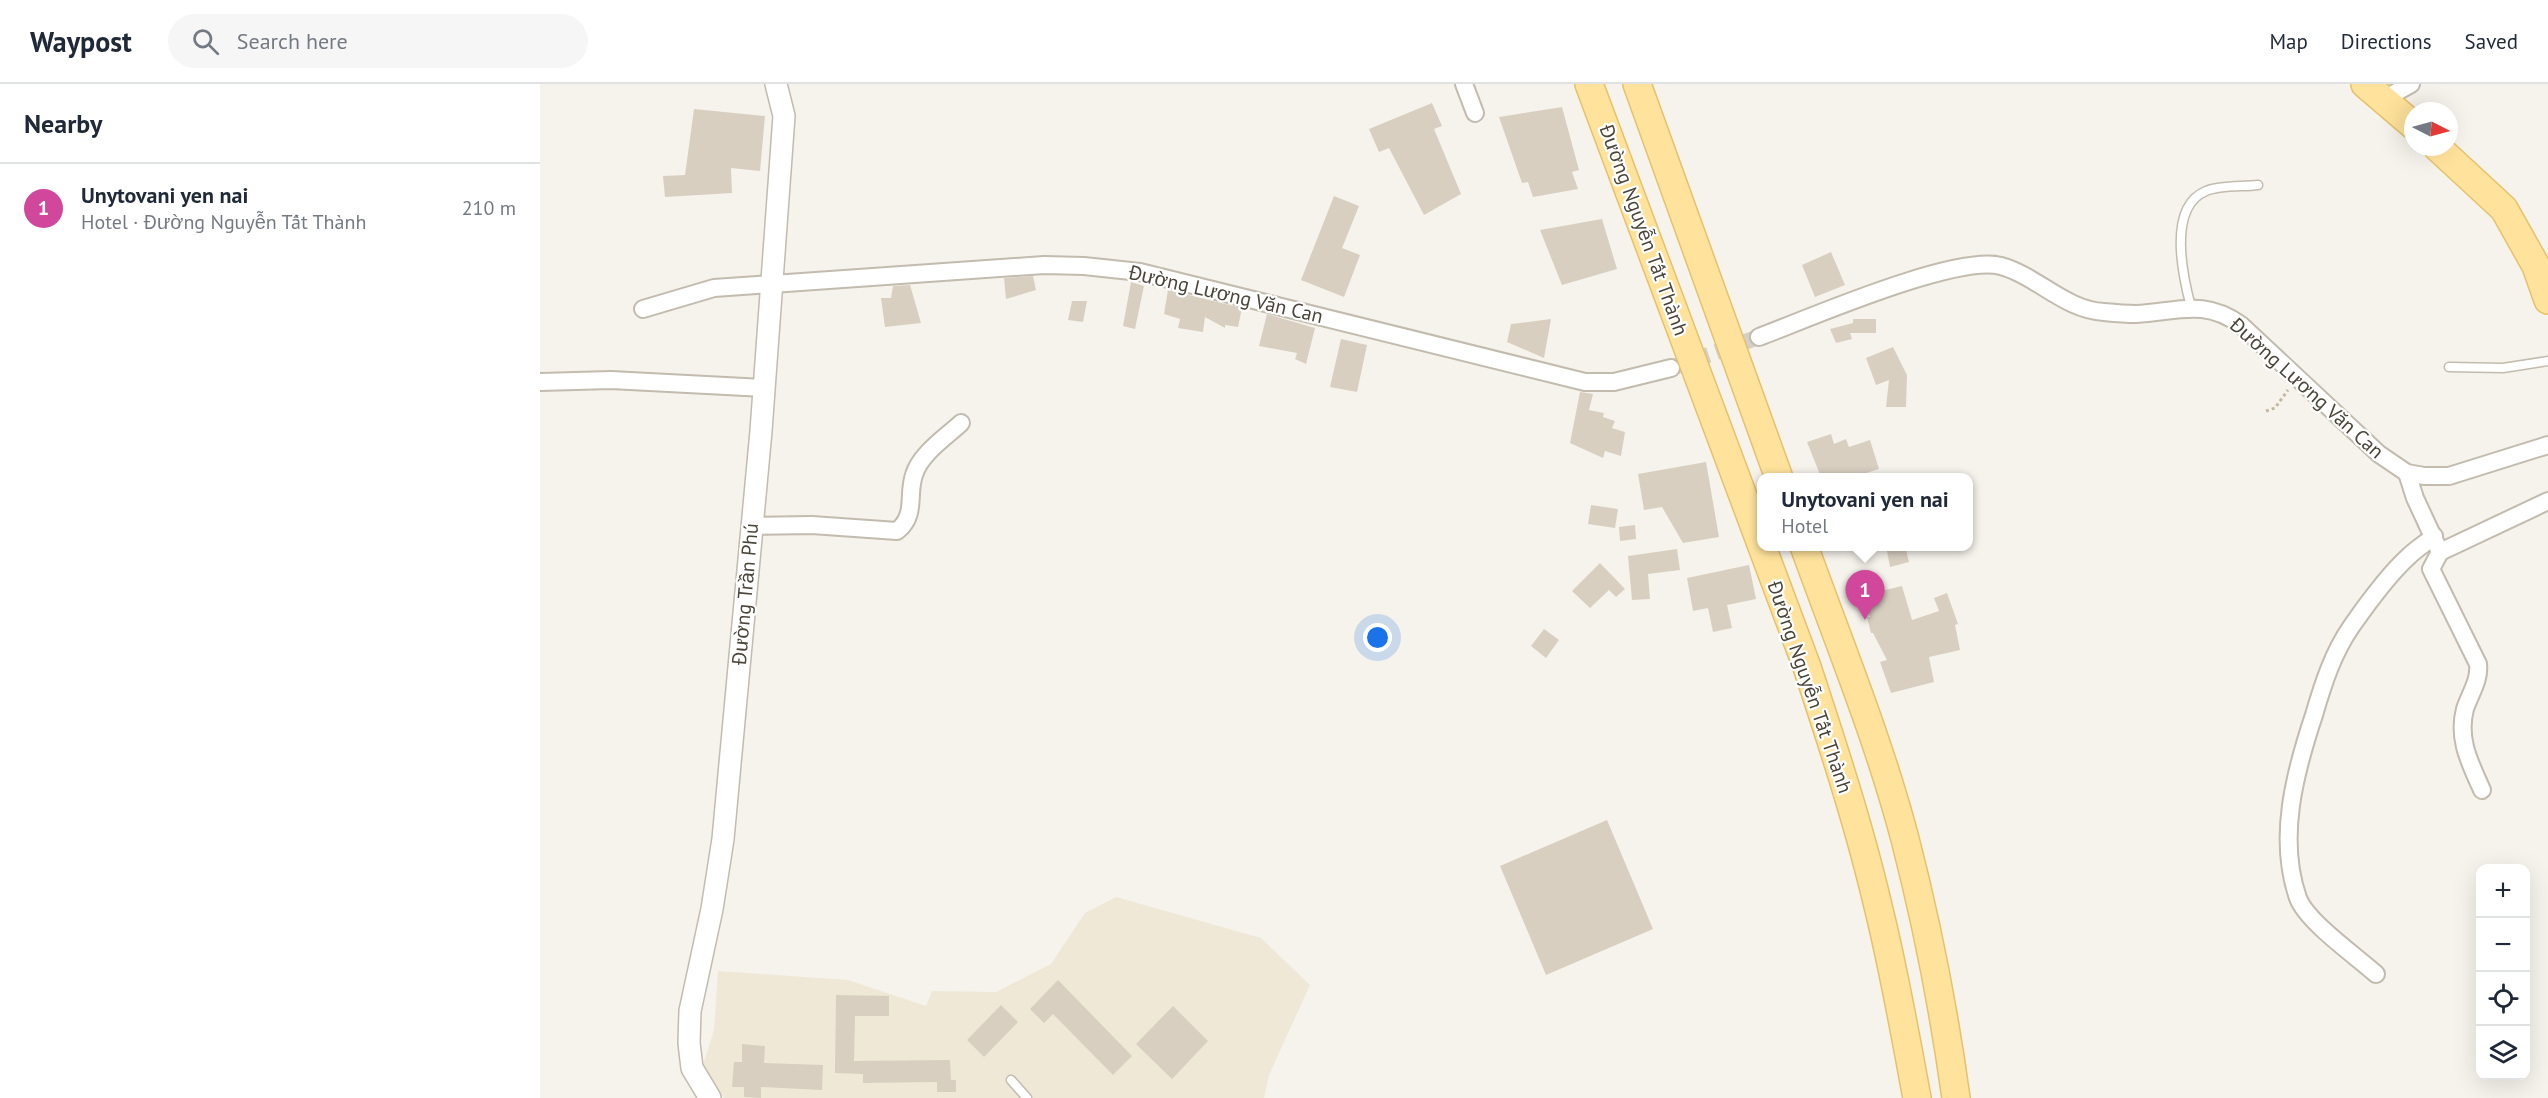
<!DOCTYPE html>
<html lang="en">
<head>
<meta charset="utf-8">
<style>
  :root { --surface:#fff; --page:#f6f6f7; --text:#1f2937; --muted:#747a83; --line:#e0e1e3; --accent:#fc3f1d }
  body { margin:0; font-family:"PT Sans",sans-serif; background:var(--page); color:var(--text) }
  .controls { position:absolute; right:18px; bottom:18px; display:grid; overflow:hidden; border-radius:12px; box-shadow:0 6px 24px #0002 }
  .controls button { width:54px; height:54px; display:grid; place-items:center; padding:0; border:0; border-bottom:2px solid var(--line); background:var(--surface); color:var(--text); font:30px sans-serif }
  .compass { position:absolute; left:1864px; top:18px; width:54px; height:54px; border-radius:50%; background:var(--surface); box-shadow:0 6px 24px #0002; rotate:96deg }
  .you { position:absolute; left:838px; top:554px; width:21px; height:21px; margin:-15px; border:4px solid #fff; border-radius:50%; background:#1a73e8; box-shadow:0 0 0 9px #1a73e833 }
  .badge { display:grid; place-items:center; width:39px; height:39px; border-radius:50%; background:var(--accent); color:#fff; font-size:20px; font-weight:700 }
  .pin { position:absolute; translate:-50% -50px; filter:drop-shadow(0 2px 3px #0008) }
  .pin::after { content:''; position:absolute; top:32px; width:21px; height:18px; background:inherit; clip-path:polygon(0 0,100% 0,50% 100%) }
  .popup { position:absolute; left:1217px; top:389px; width:216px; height:78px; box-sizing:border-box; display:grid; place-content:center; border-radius:12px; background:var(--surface); filter:drop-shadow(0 2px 4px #0005); font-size:20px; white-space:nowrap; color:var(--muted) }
  .popup b { font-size:22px; color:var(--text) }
  .popup::after { content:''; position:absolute; left:50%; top:100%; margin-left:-12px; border:12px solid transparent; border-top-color:var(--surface) }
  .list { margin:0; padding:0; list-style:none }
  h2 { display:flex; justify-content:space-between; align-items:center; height:78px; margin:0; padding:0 24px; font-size:26px }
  h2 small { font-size:20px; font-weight:400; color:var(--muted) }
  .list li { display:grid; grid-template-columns:39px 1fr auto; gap:18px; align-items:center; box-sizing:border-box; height:90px; padding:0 24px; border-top:2px solid var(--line) }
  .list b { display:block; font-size:22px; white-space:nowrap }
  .list p { margin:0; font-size:20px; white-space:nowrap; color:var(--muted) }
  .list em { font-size:20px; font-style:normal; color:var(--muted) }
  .icon { flex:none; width:33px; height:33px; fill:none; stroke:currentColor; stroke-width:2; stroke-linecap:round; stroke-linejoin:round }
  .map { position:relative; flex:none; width:2008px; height:1014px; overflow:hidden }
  header { display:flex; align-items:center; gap:36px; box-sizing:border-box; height:84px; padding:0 30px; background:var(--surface); border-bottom:2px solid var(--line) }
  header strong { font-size:28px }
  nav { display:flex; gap:33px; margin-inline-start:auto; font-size:21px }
  .search { width:420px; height:54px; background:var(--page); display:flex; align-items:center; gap:15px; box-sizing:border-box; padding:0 21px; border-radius:33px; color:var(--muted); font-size:22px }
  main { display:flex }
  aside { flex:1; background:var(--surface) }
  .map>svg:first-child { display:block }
</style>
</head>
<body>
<header>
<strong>Waypost</strong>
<div class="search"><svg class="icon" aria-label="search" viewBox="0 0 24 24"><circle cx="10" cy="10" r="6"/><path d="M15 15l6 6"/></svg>Search here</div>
<nav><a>Map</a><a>Directions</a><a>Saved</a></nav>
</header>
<main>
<aside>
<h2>Nearby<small></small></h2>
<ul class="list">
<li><span class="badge" style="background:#d1479c">1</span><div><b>Unytovani yen nai</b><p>Hotel · Đường Nguyễn Tất Thành</p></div><em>210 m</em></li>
</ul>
</aside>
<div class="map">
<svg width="2008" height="1014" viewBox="0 0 2008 1014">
  <rect width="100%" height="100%" fill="#f6f3ec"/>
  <!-- education -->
  <path fill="#efe8d6" d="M576,813L721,854L770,901L729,991L724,1014H184L163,981L174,946L178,887L308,896L386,922L392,907L456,908L511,880L545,829Z"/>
  <!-- building -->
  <g fill="#d8cfc1">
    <path d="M892,19L902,42L894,45L921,110L884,131L849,64L839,68L829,45Z"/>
    <path d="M1022,23L1039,86L1032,88L1038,105L993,113L988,98L982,99L959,33Z"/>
    <path d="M154,25L225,32L220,87L191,84L192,109L125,113L123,92L145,91Z"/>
    <path d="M794,112L819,122L802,164L820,171L804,213L761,196Z"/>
    <path d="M1062,135L1077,185L1022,201L1000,146Z"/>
    <path d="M1291,168L1305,201L1275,213L1262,181Z"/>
    <path d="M493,192L496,206L466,215L464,194Z"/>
    <path d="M591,198L604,202L595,245L583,242Z"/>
    <path d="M370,201L381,239L345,243L341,214H351L353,202Z"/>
    <path d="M628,206L702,224L698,243L685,241V244L665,233L663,248L638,244L640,235L624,230Z"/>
    <path d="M532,217H547L543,238L528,236Z"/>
    <path d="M727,230L775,244L766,280L755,275L757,269L719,262Z"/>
    <path d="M1011,235L1004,274L967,258L971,240Z"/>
    <path d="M1313,235H1336V249H1310L1312,255L1296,259L1290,245L1313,239Z"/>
    <path d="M801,255L827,261L817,308L790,303Z"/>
    <path d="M1353,263L1367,291L1366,323H1346L1349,296L1336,301L1326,274Z"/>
    <path d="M1040,308L1053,310L1049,326L1064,329L1063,333L1075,337L1072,344L1085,348L1081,372L1065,367L1063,374L1030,359Z"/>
    <path d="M1291,350L1294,360L1306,355L1309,363L1330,356L1339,385L1320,391L1321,393H1281L1267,358Z"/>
    <path d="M1166,378L1179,453L1143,459L1122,423L1104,426L1098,390Z"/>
    <path d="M1051,421L1078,425L1075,444L1048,440Z"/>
    <path d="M1095,441L1096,455L1080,457L1079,443Z"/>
    <path d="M1346,462H1365L1369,478L1350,483Z"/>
    <path d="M1137,465L1140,486L1108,490L1110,515L1092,516L1088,472Z"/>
    <path d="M1060,479L1085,505L1076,513L1069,506L1050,524L1032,507Z"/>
    <path d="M1209,481L1216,515L1187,521L1192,544L1173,548L1168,524L1153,527L1147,494Z"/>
    <path d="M1362,502L1372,536L1399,527L1394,514L1407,509L1418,540L1415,541L1420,566L1389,573L1394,598L1351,609L1340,578L1347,576L1333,549H1331L1327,533H1330L1321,512Z"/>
    <path d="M1004,545L1019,556L1006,574L991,562Z"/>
    <path d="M1067,736L1113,845L1006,891L960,782Z"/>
    <path d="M518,896L592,972L573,991L513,930L504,939L490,925Z"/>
    <path d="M296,911L349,912V932H315L314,977L410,976L411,996H416V1008H397V998L323,999V990L295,989Z"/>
    <path d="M461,921L478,938L444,973L427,956Z"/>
    <path d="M633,922L668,957L632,995L596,960Z"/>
    <path d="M202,960L225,962L224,979L283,981L282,1006L221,1003V1014L204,1013V1003H192L194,978H202Z"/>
  </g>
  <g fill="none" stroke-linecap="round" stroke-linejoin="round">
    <!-- minor-tunnel -->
    <path stroke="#d4d0c8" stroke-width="16" stroke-dasharray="16 8" stroke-linecap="butt" d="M1131,284L1219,253"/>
    <defs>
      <g id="service">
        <path d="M1651,223C1643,193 1627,123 1666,107C1681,101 1702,103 1718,101"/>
        <path d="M1909,283L1963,284L2008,277"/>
        <path d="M471,996L487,1014"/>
      </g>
      <g id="minor">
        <path d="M924,0L935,29"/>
        <path d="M1844,15L1871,0"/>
        <path d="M103,225L174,204L504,181L544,182L600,188L1045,298H1074L1131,284"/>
        <path d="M1219,253C1267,235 1416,170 1461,182C1497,192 1525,226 1564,228C1574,229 1586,230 1596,230C1637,228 1664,214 1701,241L1839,370L1867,389L1884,392H1909L2008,361"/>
        <path d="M0,298L71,296L224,304"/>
        <path d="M1867,389L1875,414L1900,468L1891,485L1938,580C1940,596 1930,610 1925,625C1917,655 1930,679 1942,706"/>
        <path d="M211,442L272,441L357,447C377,431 367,411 374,391C380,370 406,353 421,339"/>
        <path d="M1900,468L2008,417"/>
        <path d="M1836,890C1816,872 1767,838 1758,814C1737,754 1755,688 1774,631C1783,600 1793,569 1811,543C1827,520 1849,490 1869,472C1876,465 1886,459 1894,452"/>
      </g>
      <path id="tertiary" d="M170,1014L152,984L149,959L150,927L172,825L183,755L221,347L244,32L236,0"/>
      <g id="primary">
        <path d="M1049,0L1267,583C1293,662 1319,741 1338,822C1354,886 1365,950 1377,1014"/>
        <path d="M1097,0L1239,394"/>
        <path d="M1825,0L1873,41"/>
        <path d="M1897,63L1964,125L1996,182L2008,216"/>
        <path d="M1264,462C1299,559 1339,656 1365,755C1387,840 1404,927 1416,1014"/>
      </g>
    </defs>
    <!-- service casing -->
    <use href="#service" stroke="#c2bbae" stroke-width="11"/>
    <!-- minor casing -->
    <use href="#minor" stroke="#c2bbae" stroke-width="20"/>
    <!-- tertiary casing -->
    <use href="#tertiary" stroke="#c2bbae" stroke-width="24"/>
    <!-- primary casing -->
    <use href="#primary" stroke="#e6c16a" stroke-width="30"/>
    <!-- path -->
    <path stroke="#c4b79f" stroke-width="3" stroke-dasharray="3 3" stroke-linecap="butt" d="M1726,327L1735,324L1748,306"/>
    <!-- service -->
    <use href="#service" stroke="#fff" stroke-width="8"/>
    <!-- minor -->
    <use href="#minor" stroke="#fff" stroke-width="16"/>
    <!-- tertiary -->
    <use href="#tertiary" stroke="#fff" stroke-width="21"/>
    <!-- primary -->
    <use href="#primary" stroke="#ffe39c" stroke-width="27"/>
  </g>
  <g text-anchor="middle" stroke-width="4.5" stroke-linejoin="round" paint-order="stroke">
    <!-- street labels -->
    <g font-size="20" fill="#4b4439" stroke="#fff">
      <text transform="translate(1104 146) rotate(70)" y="7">Đường Nguyễn Tất Thành</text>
      <text transform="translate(686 210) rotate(13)" y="7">Đường Lương Văn Can</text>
      <text transform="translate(1767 304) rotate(42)" y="7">Đường Lương Văn Can</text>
      <text transform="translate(205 510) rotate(-85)" y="7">Đường Trần Phú</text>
      <text transform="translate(1270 603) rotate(71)" y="7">Đường Nguyễn Tất Thành</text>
    </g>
  </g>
</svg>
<div class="controls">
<button>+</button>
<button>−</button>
<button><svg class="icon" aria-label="locate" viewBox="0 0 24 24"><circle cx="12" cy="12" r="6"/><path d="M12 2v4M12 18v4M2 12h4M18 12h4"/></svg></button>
<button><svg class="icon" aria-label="layers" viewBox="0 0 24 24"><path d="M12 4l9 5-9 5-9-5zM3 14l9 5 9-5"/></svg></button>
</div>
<svg class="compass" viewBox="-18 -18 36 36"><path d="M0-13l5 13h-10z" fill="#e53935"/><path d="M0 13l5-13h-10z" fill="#747a83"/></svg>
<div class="you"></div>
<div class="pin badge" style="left:1325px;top:536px;background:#d1479c">1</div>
<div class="popup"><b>Unytovani yen nai</b>Hotel</div>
</div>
</main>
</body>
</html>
